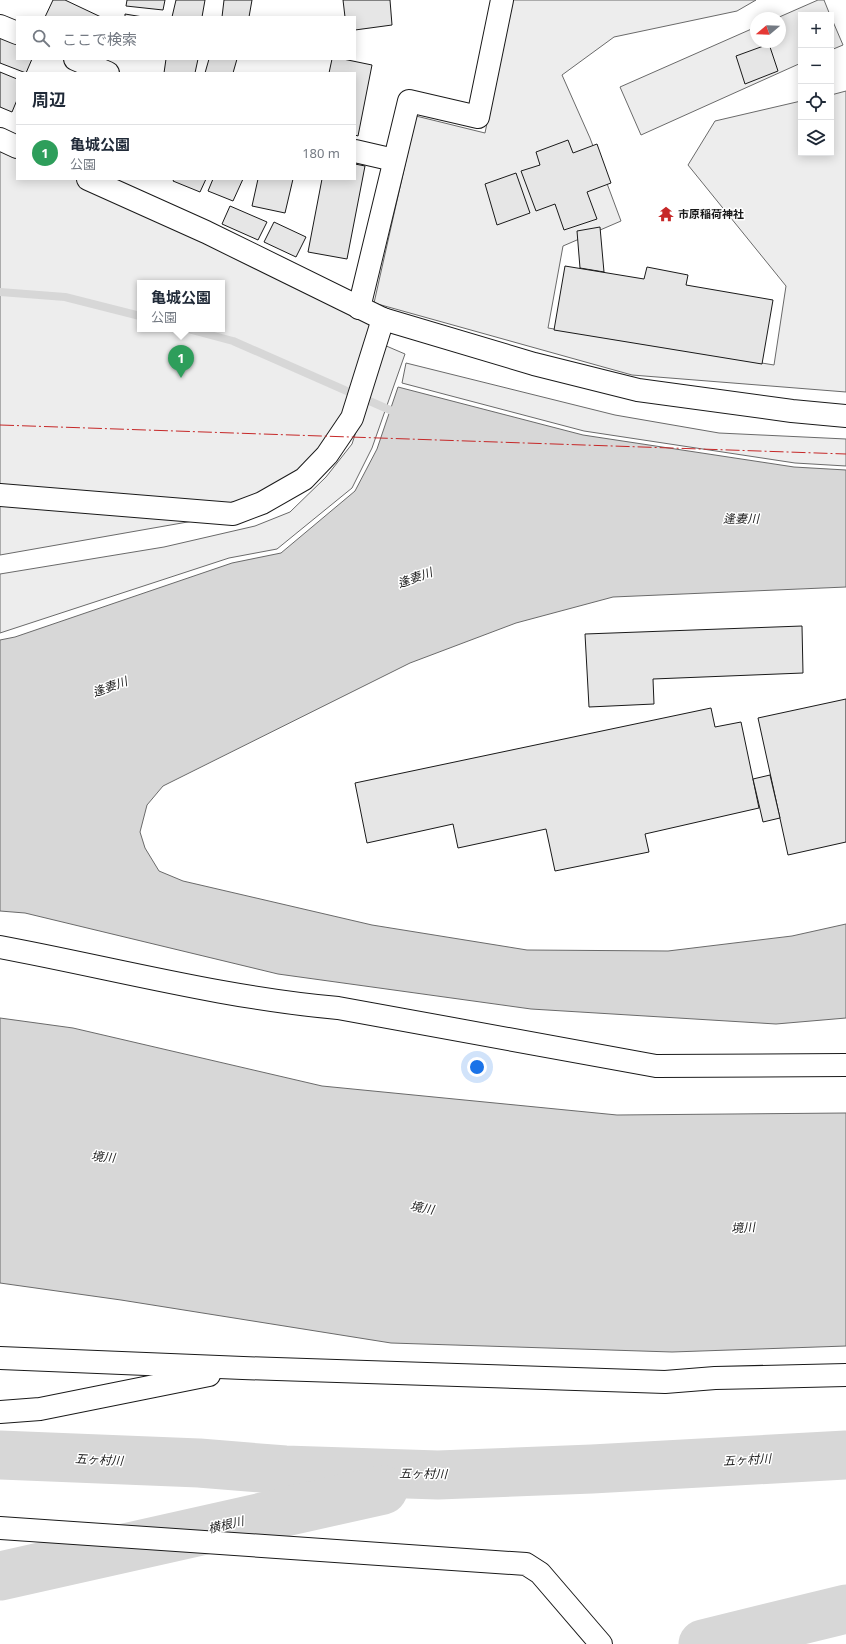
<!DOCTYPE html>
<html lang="ja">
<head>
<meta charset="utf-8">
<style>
  :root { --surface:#fff; --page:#f6f6f7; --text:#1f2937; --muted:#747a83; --line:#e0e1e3; --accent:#111827 }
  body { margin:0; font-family:"Noto Sans","Noto Sans JP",sans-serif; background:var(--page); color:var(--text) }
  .controls { position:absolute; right:12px; top:12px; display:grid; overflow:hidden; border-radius:0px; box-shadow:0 2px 10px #0003 }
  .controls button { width:36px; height:36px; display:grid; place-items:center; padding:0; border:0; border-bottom:1px solid var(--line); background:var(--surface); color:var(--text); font:20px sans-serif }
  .compass { position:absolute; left:750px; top:12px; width:36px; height:36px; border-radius:50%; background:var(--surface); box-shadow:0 2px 10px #0003; rotate:251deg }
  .you { position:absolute; left:477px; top:1067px; width:14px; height:14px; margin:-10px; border:3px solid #fff; border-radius:50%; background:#1a73e8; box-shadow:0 0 0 6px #1a73e833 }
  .badge { display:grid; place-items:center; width:26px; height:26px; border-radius:50%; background:var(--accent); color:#fff; font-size:13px; font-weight:700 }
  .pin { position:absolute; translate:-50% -33px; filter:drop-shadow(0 1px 2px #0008) }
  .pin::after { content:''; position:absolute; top:21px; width:14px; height:12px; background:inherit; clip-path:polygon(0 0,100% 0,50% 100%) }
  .popup { position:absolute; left:137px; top:280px; width:88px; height:52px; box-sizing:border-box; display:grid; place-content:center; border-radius:0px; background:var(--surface); filter:drop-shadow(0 1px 3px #0005); font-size:13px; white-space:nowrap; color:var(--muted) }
  .popup b { font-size:15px; color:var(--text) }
  .popup::after { content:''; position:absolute; left:50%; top:100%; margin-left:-8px; border:8px solid transparent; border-top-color:var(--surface) }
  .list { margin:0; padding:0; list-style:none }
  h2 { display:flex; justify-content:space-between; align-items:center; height:52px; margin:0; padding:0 16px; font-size:17px }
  h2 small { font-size:13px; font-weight:400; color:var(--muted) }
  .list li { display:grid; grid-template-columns:26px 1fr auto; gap:12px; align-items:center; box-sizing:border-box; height:56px; padding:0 16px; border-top:1px solid var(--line) }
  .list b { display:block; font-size:15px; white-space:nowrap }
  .list p { margin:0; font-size:13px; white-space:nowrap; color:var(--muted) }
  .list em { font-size:13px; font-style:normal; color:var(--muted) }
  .icon { flex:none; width:22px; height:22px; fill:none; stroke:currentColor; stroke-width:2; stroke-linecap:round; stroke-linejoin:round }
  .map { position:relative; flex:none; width:846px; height:1644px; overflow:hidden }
  .search { position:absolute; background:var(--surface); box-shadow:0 2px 10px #0003; left:16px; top:16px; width:340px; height:44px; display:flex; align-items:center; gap:10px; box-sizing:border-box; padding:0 14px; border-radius:0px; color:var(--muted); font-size:15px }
  .panel { position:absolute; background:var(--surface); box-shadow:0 2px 10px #0003; left:16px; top:72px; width:340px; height:108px; border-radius:0px }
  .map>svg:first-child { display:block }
</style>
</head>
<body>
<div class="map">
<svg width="846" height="1644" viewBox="0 0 846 1644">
  <rect width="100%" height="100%" fill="#fff"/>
  <!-- built -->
  <g fill="#ededed" stroke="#6a6a6a" fill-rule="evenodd">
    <path d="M512,0H756L737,11L614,37L562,75L590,138L621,221L563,246L548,328L774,365L786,286L688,165L715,121L801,101V153H831V95L846,91V392L632,375L374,303L416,116L485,133Z"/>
    <path d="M818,0H824L830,15H801V63L641,135L620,87L756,27V42H780V18H777Z"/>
    <path d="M831,17L843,45L831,50Z"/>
    <path d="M0,139L17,147V179H88L383,319L341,437L304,479L233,514L0,555ZM140,283H222V329H140Z"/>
    <path d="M384,345L405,354L372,448L352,488L277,549L229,558L0,633V574L164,547L255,526L290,512L326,477L352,444Z"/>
    <path d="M406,363L615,415L719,433L846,439V466L795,463L584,431L402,383Z"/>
  </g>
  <!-- water -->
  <g fill="#d7d7d7" stroke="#6a6a6a">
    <path d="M398,387L583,435L794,467L846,470V587L613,597L516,623L410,663L163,786L147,805L140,832L145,848L159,871L183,881L372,925L527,950L668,951L792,936L846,924V1018L776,1024L531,1009L278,974L25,913L0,911V640L15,637L232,563L281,553L355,491L377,449Z"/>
    <path d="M0,1018L73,1028L322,1086L617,1115L846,1113V1346L672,1352L391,1343L121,1300L0,1283Z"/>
  </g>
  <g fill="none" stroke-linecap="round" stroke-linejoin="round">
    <!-- stream -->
    <g stroke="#d7d7d7" stroke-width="8">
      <path d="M0,292L65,297L140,316"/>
      <path d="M188,329L233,341L399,414"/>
    </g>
    <!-- river -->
    <g stroke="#d7d7d7" stroke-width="49">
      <path d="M0,1455L199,1463L285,1470L438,1475L592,1469L846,1455"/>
      <path d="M0,1576L383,1490"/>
      <path d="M703,1644L846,1609"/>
    </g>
  </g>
  <!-- building -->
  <g fill="#e6e6e6" stroke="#1a1a1a">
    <path d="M53,0H65L101,17H45Z"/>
    <path d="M127,0H165L163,10L126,6Z"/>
    <path d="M176,0H205L202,17H172Z"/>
    <path d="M224,0H252L249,17H222Z"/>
    <path d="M343,0H390L392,25L355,30V17H345Z"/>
    <path d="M125,14L143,17H125Z"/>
    <path d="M0,34L17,41V59H32L26,73L0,63Z"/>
    <path d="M769,44L778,71L745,84L736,56Z"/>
    <path d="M166,59H198L195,73H164Z"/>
    <path d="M209,59H237L233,73H205Z"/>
    <path d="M332,59H343L372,65L358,136L355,135V73H329Z"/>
    <path d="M0,72L17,79V100L12,112L0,107Z"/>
    <path d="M568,140L573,153L597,144L611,183L587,192L597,219L564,230L555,204L536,211L521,171L540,165L536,152Z"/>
    <path d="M355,164L365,166L347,259L308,252L322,179H355Z"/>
    <path d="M516,173L530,213L497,225L485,184Z"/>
    <path d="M174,179H206L200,192L173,181Z"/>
    <path d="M213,179H243L233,201L208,191Z"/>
    <path d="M258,179H293L285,213L252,206Z"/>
    <path d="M230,206L267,222L258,240L222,224Z"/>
    <path d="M274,222L306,237L296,257L264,242Z"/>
    <path d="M600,227L604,272L580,268L577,231Z"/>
    <path d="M565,266L644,279L647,267L688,275L686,285L773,300L762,364L554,330Z"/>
    <path d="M802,626L803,673L653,679L654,704L589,707L585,634Z"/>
    <path d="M846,699V842L788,855L758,718Z"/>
    <path d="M711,708L715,727L741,722L759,808L645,834L649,852L555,871L546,829L458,848L453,824L367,843L355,783Z"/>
    <path d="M770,775L780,818L763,822L753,779Z"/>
  </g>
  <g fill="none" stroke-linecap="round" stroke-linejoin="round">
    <defs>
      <g id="street">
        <path d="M0,26L17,33"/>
        <path d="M75,59L108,73"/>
        <path d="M0,139L17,147"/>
        <path d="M355,151L394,160"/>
        <path d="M88,179L206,232L383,319L534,364L638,390L792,411L846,416"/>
        <path d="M359,308L409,101L478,117L502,0"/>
        <path d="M0,495L233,514L262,503L304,479L327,455L352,418L383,319"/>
        <path d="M0,947C112,968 224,998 338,1008L656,1066L846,1065"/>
        <path d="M0,1358L243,1368L665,1382L715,1378L846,1375"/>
        <path d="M0,1412L40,1409L209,1375"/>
        <path d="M0,1528L526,1564L540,1573L601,1644"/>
      </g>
    </defs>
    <!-- street casing -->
    <use href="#street" stroke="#1a1a1a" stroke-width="24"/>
    <!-- street -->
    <use href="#street" stroke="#fff" stroke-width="22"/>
    <!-- power -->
    <path stroke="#c62828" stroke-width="1" stroke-dasharray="14 3 2 3" stroke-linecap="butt" d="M0,425L846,454"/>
  </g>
  <!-- icons -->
  <defs>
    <symbol id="temple-bare" viewBox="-9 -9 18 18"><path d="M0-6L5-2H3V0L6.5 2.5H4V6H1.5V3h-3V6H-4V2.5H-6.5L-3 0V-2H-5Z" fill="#c62828" stroke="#fff" stroke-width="2.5" paint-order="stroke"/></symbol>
  </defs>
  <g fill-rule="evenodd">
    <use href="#temple-bare" x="655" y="203" width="22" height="22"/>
  </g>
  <g text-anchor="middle" stroke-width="3" stroke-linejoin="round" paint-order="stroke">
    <!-- poi labels -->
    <g font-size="11" font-weight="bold" fill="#1a1a1a" stroke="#fff" text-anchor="start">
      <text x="678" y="218">市原稲荷神社</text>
    </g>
    <!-- water labels -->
    <g font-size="12" font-style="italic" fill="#1a1a1a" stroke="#fff">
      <text x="741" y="523">逢妻川</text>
      <text transform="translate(415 578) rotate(-20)" y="4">逢妻川</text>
      <text transform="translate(110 687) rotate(-20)" y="4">逢妻川</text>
      <text transform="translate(103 1157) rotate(5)" y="4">境川</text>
      <text transform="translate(422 1208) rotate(10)" y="4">境川</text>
      <text transform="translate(743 1228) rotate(-4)" y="4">境川</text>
      <text transform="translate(99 1460) rotate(3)" y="4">五ヶ村川</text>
      <text transform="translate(747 1460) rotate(-3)" y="4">五ヶ村川</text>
      <text transform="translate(423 1474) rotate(1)" y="4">五ヶ村川</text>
      <text transform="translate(226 1525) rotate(-13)" y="4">横根川</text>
    </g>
  </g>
</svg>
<div class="controls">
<button>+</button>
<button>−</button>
<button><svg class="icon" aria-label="locate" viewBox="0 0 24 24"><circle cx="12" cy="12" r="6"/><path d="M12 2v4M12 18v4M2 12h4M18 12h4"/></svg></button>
<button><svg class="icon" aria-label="layers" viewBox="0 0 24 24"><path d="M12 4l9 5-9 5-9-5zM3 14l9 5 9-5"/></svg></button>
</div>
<svg class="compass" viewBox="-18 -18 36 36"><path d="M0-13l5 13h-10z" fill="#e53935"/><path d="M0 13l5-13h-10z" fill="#747a83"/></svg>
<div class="you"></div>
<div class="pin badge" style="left:181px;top:378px;background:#2e9e5b">1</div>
<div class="popup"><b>亀城公園</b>公園</div>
<div class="search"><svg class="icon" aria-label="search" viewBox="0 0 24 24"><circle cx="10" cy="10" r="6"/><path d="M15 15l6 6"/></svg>ここで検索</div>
<section class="panel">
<h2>周辺<small></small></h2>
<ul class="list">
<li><span class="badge" style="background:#2e9e5b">1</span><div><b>亀城公園</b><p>公園</p></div><em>180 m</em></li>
</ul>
</section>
</div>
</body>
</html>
